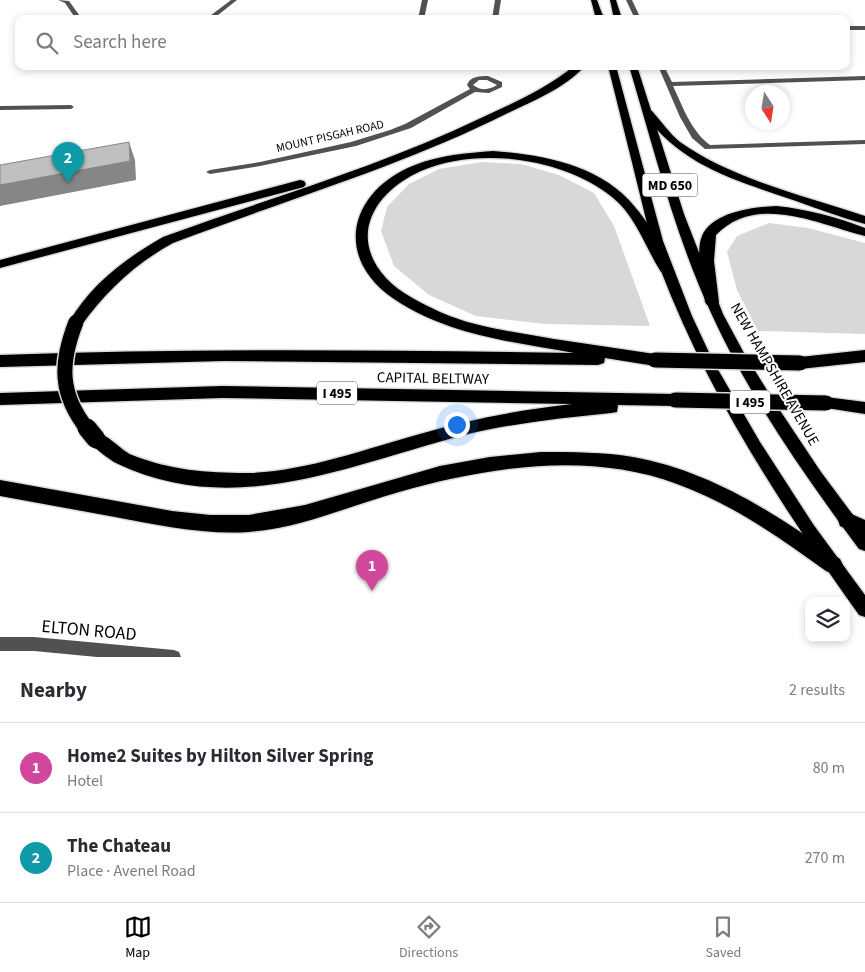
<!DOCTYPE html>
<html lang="en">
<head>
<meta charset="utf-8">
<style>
  :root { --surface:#fff; --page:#f2f2f3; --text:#2b2b33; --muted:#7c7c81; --line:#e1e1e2; --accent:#000 }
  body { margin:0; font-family:"Source Sans 3",sans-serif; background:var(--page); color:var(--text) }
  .controls { position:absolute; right:15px; bottom:15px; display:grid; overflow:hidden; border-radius:10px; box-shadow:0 2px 8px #0003 }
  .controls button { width:45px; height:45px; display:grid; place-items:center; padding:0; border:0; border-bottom:1px solid var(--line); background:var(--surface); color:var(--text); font:25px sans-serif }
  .compass { position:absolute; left:745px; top:85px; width:45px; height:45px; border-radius:50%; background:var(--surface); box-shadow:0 2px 8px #0003; rotate:168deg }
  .you { position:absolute; left:456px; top:424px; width:18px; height:18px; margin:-12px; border:4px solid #fff; border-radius:50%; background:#1a73e8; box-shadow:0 0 0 8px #1a73e833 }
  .badge { display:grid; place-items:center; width:32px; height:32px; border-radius:50%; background:var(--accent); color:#fff; font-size:16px; font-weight:700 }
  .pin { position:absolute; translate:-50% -41px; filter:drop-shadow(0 1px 2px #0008) }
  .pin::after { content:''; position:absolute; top:26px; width:18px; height:15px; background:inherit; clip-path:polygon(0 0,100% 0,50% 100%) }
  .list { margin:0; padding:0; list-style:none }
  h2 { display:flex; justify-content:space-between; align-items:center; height:65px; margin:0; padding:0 20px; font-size:21px }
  h2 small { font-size:16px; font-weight:400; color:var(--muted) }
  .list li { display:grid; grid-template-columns:32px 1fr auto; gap:15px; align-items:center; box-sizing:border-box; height:90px; padding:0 20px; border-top:1px solid var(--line) }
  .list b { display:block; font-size:19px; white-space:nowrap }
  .list p { margin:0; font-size:16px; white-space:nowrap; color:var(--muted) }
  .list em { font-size:16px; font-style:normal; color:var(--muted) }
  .icon { flex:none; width:28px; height:28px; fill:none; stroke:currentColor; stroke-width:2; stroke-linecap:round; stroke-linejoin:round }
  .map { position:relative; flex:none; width:865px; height:657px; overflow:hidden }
  .search { position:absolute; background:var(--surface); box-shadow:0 2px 8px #0003; left:15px; right:15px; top:15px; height:55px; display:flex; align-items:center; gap:12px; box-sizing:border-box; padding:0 18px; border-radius:10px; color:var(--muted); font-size:19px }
  .sheet { height:245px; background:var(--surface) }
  nav { display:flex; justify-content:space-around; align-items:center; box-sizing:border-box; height:70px; border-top:1px solid var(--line); background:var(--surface); font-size:14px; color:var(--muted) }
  nav a { display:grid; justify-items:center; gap:2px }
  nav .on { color:var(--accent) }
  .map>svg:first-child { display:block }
</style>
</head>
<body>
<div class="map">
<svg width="865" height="657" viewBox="0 0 865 657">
  <rect width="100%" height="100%" fill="#fff"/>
  <!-- green -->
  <g fill="#d8d8d8">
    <path d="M481,162L521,164L559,175L594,193L614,226L650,326L545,324L476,316L429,295L394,266L381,231L387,207L409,184L439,169Z"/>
    <path d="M769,223L808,228L865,243V334L758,331L737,290L727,252L737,236Z"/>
  </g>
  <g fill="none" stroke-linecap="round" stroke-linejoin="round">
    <defs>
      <g id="primary">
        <path d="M591,0H597L604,19H596Z"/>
        <path d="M610,0H616L622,19H614Z"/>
        <path d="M608,66H616L663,241L692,316L713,361L760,442L813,524L865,595V617L859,615C782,507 709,396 661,271C652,248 647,223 641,199C630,154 619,110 608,66Z"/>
        <path d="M629,66H637L684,214L723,314L744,353L775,403L821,472L865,531V551L859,549C805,476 750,398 712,315C675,236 654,149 629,66Z"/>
      </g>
      <g id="motorway">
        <path d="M599,12L603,15L602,19H594L596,13Z"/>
        <path d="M574,66H585C565,88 533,101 508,113C400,167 285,200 173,243C135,264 107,290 81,326H71L69,322C91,284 126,258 163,237C269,198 379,167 481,118C513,103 546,89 574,66Z"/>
        <path d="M648,110L652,111C661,121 670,134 680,142C732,179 805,196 865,216V224C842,218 819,209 796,201C735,180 683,167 643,113Z"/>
        <path d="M493,151C544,155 601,165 635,207C651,225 661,248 673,269L671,272H661C645,247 636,216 612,197C564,158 478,146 421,171C376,191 347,235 386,278C400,293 421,303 440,312C476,328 516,332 554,339C588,344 621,349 655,354L661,356L663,360L661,364L655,366L605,358L604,363L598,365L224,361L0,367V355C191,348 383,350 574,353C513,342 447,335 394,299C332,257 350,190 415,165C440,155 466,153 493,151Z"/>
        <path d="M300,180L304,181L306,184L304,187L0,268V260Z"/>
        <path d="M776,206C807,209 836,217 865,228V236C818,224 757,193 716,235L714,261L719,302L717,305H707L705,302C703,284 695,252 702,236C712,212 754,207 776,206Z"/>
        <path d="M865,350V362L800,369L794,367L792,363L794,359L800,357Z"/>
        <path d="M222,386L675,394L681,396L683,400L681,404L675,406L618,405L617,412L611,413C562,418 513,423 464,435C349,465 235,519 118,464C107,459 99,450 90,444L87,439L90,434C106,429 118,449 132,455C170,470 206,473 247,473C304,472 365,449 420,434C470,419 520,410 572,404L222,398L0,405V393Z"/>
        <path d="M826,397L865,402V414L820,407L818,403L820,399Z"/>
        <path d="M541,452C572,452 603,452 633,457C711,471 776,514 840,559L843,565L840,571L833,574L826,571C779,537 732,504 677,484C588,451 488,467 399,492C349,506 301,528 249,532C203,535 159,525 115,517C77,510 38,503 0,496V480L172,511L210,515H249L305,505L440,466L490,457Z"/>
        <path d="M847,512L865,520V538L840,526L838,520L840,514Z"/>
      </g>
    </defs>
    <!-- primary casing -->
    <use href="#primary" stroke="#dbdbdb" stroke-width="3"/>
    <!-- motorway casing -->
    <use href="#motorway" stroke="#dbdbdb" stroke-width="3"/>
    <!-- minor -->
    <g fill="#515151" fill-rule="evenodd">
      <path d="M58,0L69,1L82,19H76L65,3Z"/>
      <path d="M231,0H237L213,19H206Z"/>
      <path d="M422,0H428L424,19H418Z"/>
      <path d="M495,0H501L498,19H492Z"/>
      <path d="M626,0H632L641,19H635Z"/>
      <rect x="846" y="26" width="19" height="4"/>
      <path d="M658,66H664L672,82L865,76V80L673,86C683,107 691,131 710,145L865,140V144L705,149L692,138L680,117Z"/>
      <path d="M488,76L502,82V87L489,93L475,92L411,128L356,146L260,166L210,174L206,172L210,170L260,162L351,142L390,130L405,124L470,89L467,85C470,76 480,76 488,76ZM479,80H487L497,85C489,90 481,91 473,85Z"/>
      <path d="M0,106L71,105L74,107L71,109L0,110Z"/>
      <path d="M0,637H34L174,650L179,652L181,657H97L34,651H0Z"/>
    </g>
    <!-- primary -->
    <use href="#primary" fill="#000" fill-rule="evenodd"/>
    <!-- motorway -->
    <use href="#motorway" fill="#000" fill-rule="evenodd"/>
    <defs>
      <g id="motorway-bridge-far1">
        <path d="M76,322C60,363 59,394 88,430"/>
        <path d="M655,360L800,363"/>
        <path d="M675,400L826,403"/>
      </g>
      <path id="motorway-bridge" d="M87,428L96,439"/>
    </defs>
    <!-- motorway-bridge-far1 casing -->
    <use href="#motorway-bridge-far1" stroke="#dbdbdb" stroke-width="18" stroke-linecap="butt"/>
    <!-- motorway-bridge casing -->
    <use href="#motorway-bridge" stroke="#dbdbdb" stroke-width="22" stroke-linecap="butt"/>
    <!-- motorway-bridge-far1 -->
    <use href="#motorway-bridge-far1" stroke="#000" stroke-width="15"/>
    <!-- motorway-bridge -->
    <use href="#motorway-bridge" stroke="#000" stroke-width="19"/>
  </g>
  <!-- shaded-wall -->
  <path fill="#868686" d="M129,142L135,160L136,180L0,206V185Z"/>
  <!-- building -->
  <path fill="#c0c0c0" stroke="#868686" d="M129,142L130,161L0,185V165Z"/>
  <g text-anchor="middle" stroke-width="4" stroke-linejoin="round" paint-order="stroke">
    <!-- far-street labels -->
    <g font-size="12" fill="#000" stroke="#fff">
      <text transform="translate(330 136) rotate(-13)" y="4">MOUNT PISGAH ROAD</text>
    </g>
    <!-- shield labels -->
    <g fill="#fff" stroke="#4c4c4c" stroke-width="1">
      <rect x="642.5" y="173.5" width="55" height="23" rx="4"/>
      <rect x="317" y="381.5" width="40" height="23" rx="4"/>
      <rect x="730" y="390.5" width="40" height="23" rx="4"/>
    </g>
    <g font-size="14" font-weight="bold" fill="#000">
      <text x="670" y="190">MD 650</text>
      <text x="337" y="398">I 495</text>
      <text x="750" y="407">I 495</text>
    </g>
    <!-- street labels -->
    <g font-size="15" fill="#000" stroke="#fff">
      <text transform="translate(775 374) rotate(60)" y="5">NEW HAMPSHIRE AVENUE</text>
      <text transform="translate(433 378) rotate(1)" y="5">CAPITAL BELTWAY</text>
    </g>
    <!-- near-street labels -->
    <g font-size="18" fill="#000" stroke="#fff">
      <text transform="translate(89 630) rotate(5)" y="6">ELTON ROAD</text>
    </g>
  </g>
</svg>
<div class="controls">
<button><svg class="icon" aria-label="layers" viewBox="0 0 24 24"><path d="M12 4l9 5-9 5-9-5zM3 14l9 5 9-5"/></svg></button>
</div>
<svg class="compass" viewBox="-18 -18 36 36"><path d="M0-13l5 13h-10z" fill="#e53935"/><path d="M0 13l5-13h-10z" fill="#7c7c81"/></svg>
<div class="you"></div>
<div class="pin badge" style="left:372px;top:591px;background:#d1479c">1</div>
<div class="pin badge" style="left:68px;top:183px;background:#0f9aa8">2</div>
<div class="search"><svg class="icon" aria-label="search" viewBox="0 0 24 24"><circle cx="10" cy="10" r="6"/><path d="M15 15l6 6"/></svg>Search here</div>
</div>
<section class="sheet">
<h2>Nearby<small>2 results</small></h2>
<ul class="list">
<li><span class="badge" style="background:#d1479c">1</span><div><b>Home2 Suites by Hilton Silver Spring</b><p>Hotel</p></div><em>80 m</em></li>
<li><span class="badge" style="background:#0f9aa8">2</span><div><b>The Chateau</b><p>Place · Avenel Road</p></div><em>270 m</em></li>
</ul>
</section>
<nav>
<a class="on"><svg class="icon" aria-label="map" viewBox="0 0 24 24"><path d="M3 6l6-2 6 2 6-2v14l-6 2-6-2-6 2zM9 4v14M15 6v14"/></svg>Map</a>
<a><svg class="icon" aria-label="directions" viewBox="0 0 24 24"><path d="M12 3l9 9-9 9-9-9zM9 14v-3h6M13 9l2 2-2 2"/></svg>Directions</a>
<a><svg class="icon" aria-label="saved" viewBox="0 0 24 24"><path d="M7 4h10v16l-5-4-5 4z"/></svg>Saved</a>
</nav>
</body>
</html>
